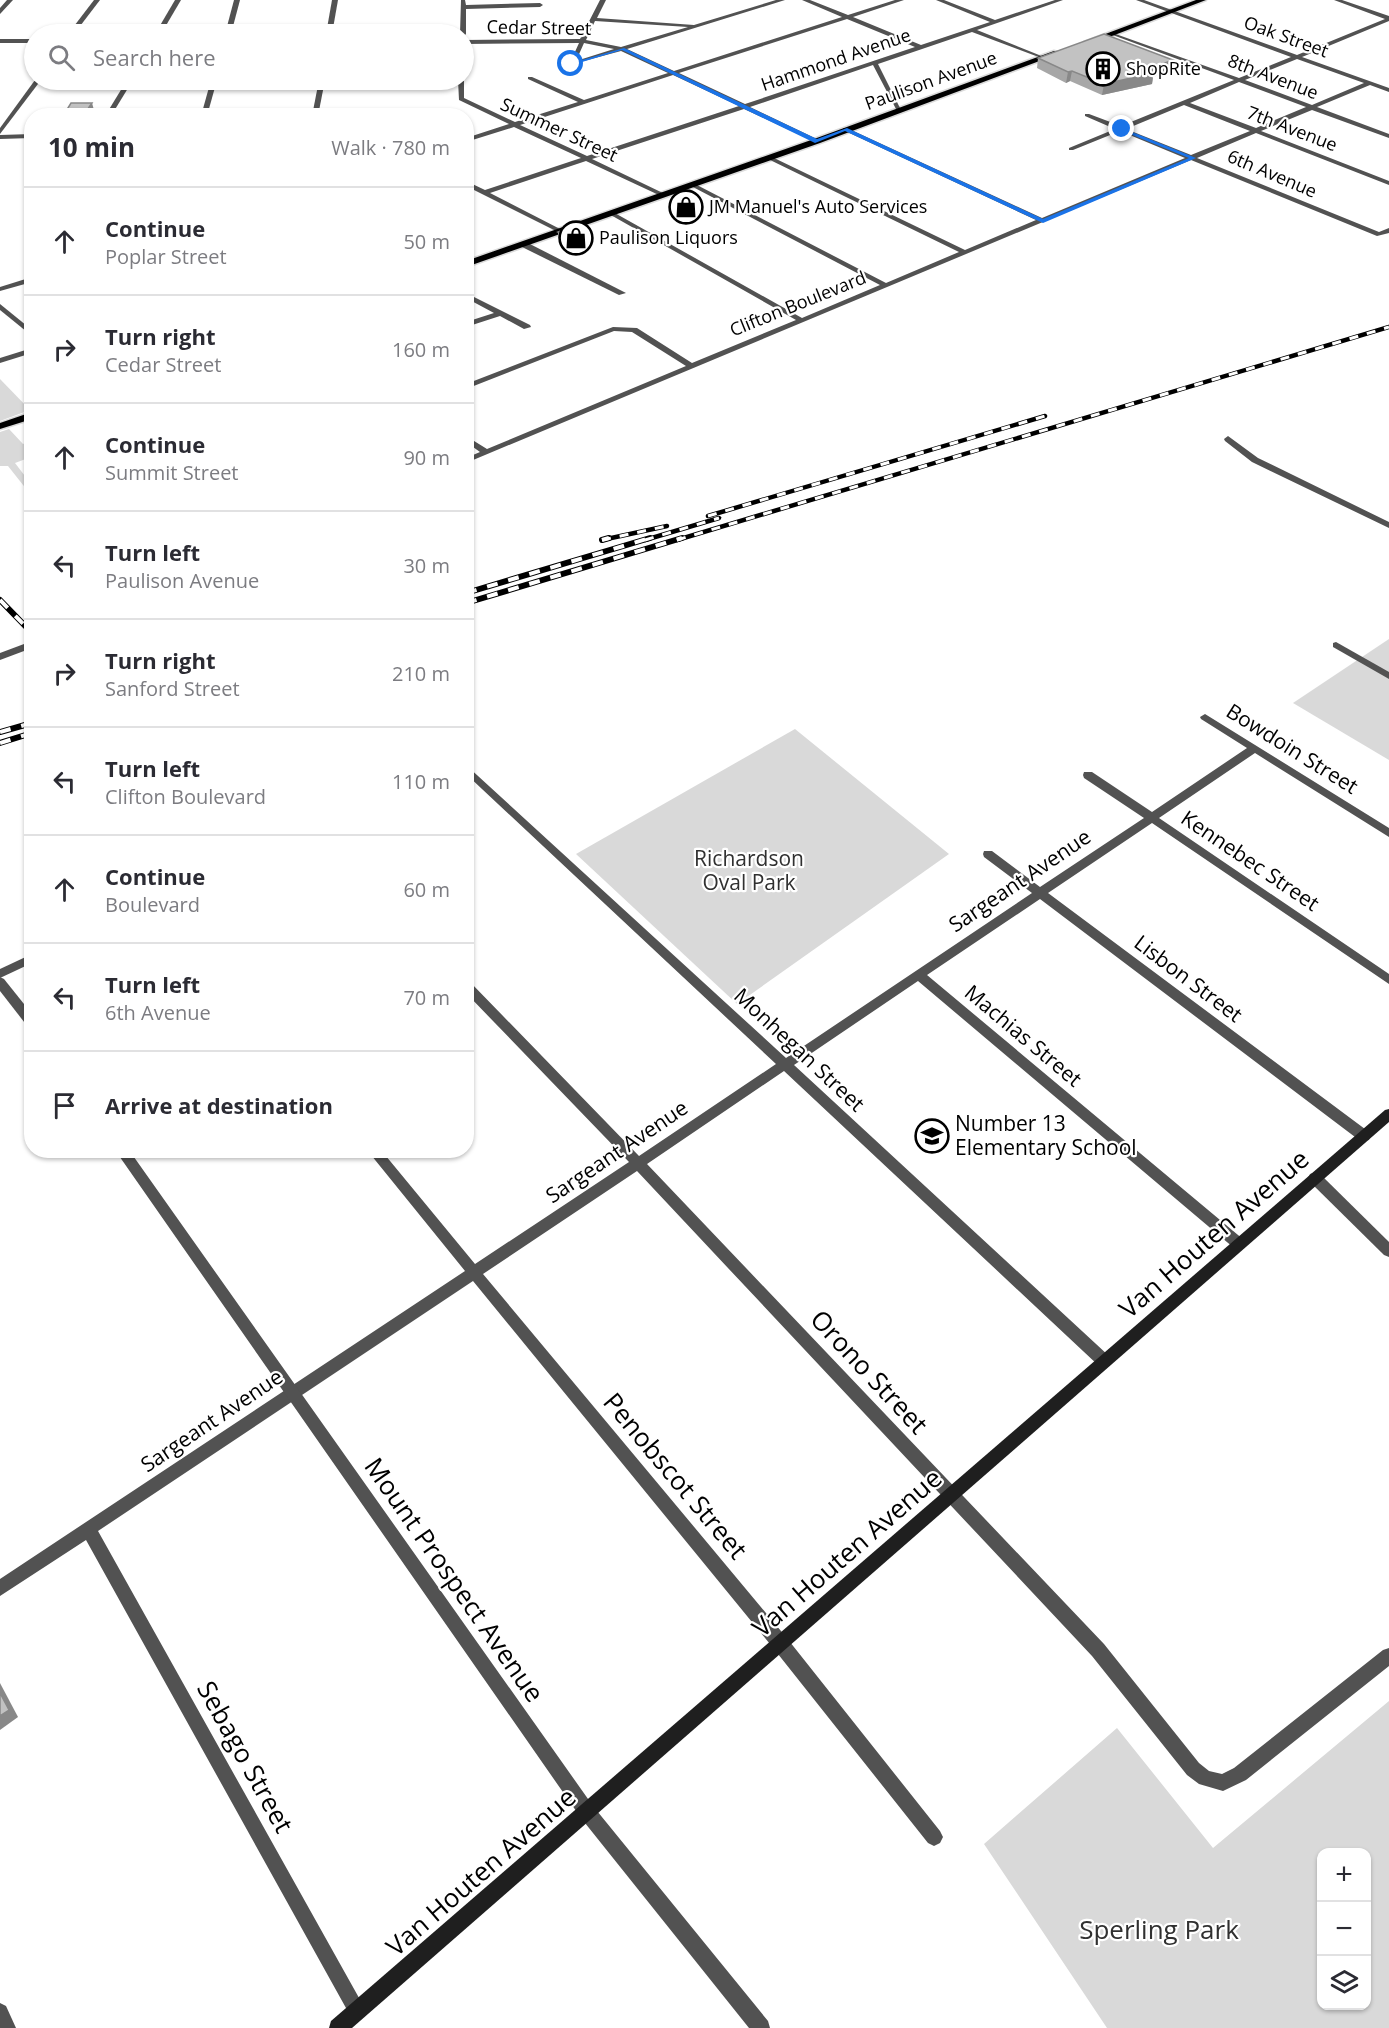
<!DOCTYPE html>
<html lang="en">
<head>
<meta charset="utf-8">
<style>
  :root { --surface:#fff; --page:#f2f2f3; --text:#2b2b33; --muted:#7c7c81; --line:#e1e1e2 }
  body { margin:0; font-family:"Open Sans",sans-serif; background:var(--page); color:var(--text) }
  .controls { position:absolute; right:18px; bottom:18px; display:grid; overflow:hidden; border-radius:12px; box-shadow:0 2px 4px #0004 }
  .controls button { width:54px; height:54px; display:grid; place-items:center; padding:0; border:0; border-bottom:2px solid var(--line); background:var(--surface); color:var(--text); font:30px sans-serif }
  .stop { position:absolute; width:18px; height:18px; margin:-14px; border:4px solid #1a73e8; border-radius:50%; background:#fff }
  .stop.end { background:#1a73e8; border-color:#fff; box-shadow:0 2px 6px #0008 }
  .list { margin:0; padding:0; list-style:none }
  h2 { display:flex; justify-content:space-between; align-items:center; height:78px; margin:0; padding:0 24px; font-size:26px }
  h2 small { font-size:20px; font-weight:400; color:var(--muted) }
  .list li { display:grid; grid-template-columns:39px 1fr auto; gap:18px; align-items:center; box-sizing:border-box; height:108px; padding:0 24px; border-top:2px solid var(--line) }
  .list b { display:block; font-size:22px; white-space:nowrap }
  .list p { margin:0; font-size:20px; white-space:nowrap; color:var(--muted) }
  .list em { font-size:20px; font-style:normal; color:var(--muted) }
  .icon { flex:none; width:33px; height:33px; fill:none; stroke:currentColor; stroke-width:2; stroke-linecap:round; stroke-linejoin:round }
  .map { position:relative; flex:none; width:1389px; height:2028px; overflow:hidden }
  .search { position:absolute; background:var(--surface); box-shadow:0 2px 4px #0004; left:24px; top:24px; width:450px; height:66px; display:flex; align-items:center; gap:15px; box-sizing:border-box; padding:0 21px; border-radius:33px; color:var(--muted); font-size:22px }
  .panel { position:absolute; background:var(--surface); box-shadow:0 2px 4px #0004; left:24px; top:108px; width:450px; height:1050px; border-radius:24px }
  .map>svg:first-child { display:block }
</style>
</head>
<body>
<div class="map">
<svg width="1389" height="2028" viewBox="0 0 1389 2028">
  <rect width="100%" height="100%" fill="#fff"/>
  <!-- green -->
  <g fill="#d9d9d9" fill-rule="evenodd">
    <path d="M0,379L30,410L0,421Z"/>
    <path d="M9,429L23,444L31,441V457L15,463L31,484V495L8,466H0V432Z"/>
    <path d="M1389,639V760L1293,703Z"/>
    <path d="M795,729L949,854L737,1004L576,854Z"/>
    <path d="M1389,1701V2028H1107L984,1844L1117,1728L1213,1848ZM1322,1852H1366V2006H1322Z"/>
  </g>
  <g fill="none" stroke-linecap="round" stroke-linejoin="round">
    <defs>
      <g id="primary">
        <path d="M1196,0H1206L1091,44L1084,42Z"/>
        <path d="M1054,51L1061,53L820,143L466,267V261L814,139Z"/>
        <path d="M32,412V419L0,429V423Z"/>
      </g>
    </defs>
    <!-- primary casing -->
    <use href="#primary" stroke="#dbdbdb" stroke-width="3"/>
    <!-- minor -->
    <g fill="#525252" fill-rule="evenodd">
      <path d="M7,0H13L0,14V8Z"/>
      <path d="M94,0H100L74,34H68Z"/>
      <path d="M175,0H181L161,34H155Z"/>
      <path d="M332,0H338L332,34H326Z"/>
      <path d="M461,0H465L466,5L540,3L543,5L540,7L466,9V34L464,36L460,34Z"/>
      <path d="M600,0H606L597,18L694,25L776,0H785L627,49L674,71L842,17L802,0H810L848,15L895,0H904L853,17L921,45L990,22L936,0H944L995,20L1055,0H1063L977,30L1044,57V59L972,32L878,64L901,110L896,109L873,65L750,107L819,140V142H815L744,109L592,159L665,194V196H661L586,161L490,193L562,230V232L560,233L466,186V181L485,190L581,158L514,127L466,142V138L509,124L459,100L458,80H464V98L515,122L578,102L528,79V77H532L584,100L668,73L621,51L569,65L579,43L464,44V40L580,39ZM847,19L915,47L745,104L679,73ZM595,21L688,27L621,47L586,40ZM584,43L614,49L576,61ZM673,75L739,106L587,156L520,125Z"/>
      <path d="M1136,0H1144L1297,55L1385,19L1334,0H1342L1389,16V21L1302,57L1389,88V92L1370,85L1317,107L1389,134V138L1312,110L1261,131L1389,181V185L1256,133L1197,158L1379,232L1389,228V233L1377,236L1191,160L466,463V458L480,452L466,442V436L487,449L686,366L632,332L614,331L466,389V384L613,327L637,328L692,363L796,320L609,214V212H613L802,318L880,285L691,186V184H695L886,283L959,252L768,159V157H772L965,250L1036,220L843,130V128H847L1042,218L1185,158L1120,131L1073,150H1069V148L1115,129L1085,116V114H1089L1121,126L1234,80L1110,34V32L1239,78L1291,57ZM1297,59L1364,83L1312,105L1245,80ZM1239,82L1306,107L1256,128L1190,103ZM1184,105L1250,131L1191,155L1126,129Z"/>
      <rect x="0" y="39" width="34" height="4"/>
      <path d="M35,80H41L0,134V128Z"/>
      <path d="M127,80H133L111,116H105Z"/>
      <path d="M319,80H325L318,116H312Z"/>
      <path d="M520,242H526L626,293L619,295L520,246Z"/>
      <path d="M32,277V282L0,291V287Z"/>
      <path d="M466,293L530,325L531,327L524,329L500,316L466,327V322L494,313L466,298Z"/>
      <path d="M0,304L32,330V336L0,310Z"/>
      <path d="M32,348V353L0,363V358Z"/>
      <path d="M1228,436L1258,458L1389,522V528L1252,462L1225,441L1224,439Z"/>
      <path d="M32,641V648L0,660V653Z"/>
      <path d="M1336,642L1389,672V679L1333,647V643Z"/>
      <path d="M1205,714L1389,828V837L1255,753L1159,818L1389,974V984L1152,823L1048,893L1369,1132L1370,1136L1369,1140L1364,1141L1359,1140L1040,899L927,975L1244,1240L1246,1244L1244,1248L1239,1250L1234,1248L918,981L794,1065L1109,1356L1111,1361L1109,1366L1104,1368L1099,1366L784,1071L647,1164L1104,1644L1199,1763L1209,1771L1222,1774L1234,1768L1383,1650L1389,1648V1666L1246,1780L1223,1791L1199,1784L1187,1775L1092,1656L637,1171L483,1274L786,1637L940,1831L943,1837L940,1843L934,1846L928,1843L774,1649L473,1281L98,1531L363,2005L366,2011L363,2017L357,2020L351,2017L86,1540L0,1596V1579L465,1271L367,1150H381L475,1264L629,1162L466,993V981L470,982L639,1156L776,1064L466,774V765L786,1058L1032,893L984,857L983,854L984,851H992L1040,887L1144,818L1084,778L1083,775L1084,772H1092L1152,812L1247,748L1201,719L1200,717Z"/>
      <path d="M32,954V963L0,978V969Z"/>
      <path d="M1315,1172L1320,1174L1389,1242V1257L1384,1255L1310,1182L1308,1178L1310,1174Z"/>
      <path d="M0,2003L6,2006L16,2028H0Z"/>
    </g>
    <!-- tertiary -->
    <g fill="#525252" fill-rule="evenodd">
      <path d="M234,0H240L231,34H225Z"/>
      <path d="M211,80H217L207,116H201Z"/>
      <path d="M32,134V138L0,139V135Z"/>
      <path d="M0,977L4,979L32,1014V1029L28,1027L0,991Z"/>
      <path d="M115,1150H129L593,1806L768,2021L770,2028H749L581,1818Z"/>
    </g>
    <!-- secondary -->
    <path fill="#1f1f1f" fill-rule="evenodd" d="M1389,1109V1122L352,2028H329L331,2021L1385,1110Z"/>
    <!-- primary -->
    <use href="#primary" fill="#000" fill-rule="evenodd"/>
    <defs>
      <g id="rail-far1">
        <path d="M708,516L1045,416"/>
        <path d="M602,540L667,526"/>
        <path d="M645,540L719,518"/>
        <path d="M677,540L1389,327"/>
      </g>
      <g id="rail">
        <path d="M602,540L609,538"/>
        <path d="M466,593L650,538"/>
        <path d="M0,600L32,633"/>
        <path d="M466,603L682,538"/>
        <path d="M0,732L32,723"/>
        <path d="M0,743L32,733"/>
      </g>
    </defs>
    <!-- rail-far1 casing -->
    <use href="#rail-far1" stroke="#000" stroke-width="4.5"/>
    <!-- rail casing -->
    <use href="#rail" stroke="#000" stroke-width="6"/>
    <!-- rail-far1 -->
    <use href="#rail-far1" stroke="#fff" stroke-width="3" stroke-dasharray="9" stroke-linecap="butt"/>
    <!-- rail -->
    <use href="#rail" stroke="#fff" stroke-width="4" stroke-dasharray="11" stroke-linecap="butt"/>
  </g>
  <!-- wall -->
  <g fill="#a7a7a7">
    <path d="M1038,58L1171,71L1153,77L1152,84L1102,95L1070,81L1066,83L1037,68Z"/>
    <path d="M558,232L590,240L573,246L558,238Z"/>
  </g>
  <!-- shaded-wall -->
  <g fill="#888">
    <path d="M1173,60L1171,71L1153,77L1152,84L1102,95L1104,84Z"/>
    <path d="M1072,71L1070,81L1066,83L1068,72Z"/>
    <path d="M92,103L94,110L90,116H83Z"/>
    <path d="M590,233V240L573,246V239Z"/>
    <path d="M0,1683L18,1717L0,1730Z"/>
  </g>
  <!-- building -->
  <g fill="#c2c2c2" stroke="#888" stroke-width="1.5">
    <path d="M1104,34L1173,60L1146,70L1154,73L1104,84L1072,71L1068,72L1038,58Z"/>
    <path d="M71,103H92L83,116H63Z"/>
    <path d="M574,226L590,233L573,239L558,232Z"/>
    <path d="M0,1693L9,1710L0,1716Z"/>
  </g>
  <!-- route -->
  <path fill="#1a73e8" d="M624,48L817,139L847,128L1043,219L1189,158L1120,130V127L1196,158L1043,223L845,131L815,143L622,50L572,65L568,64Z"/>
  <!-- icons -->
  <defs>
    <symbol id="building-ring" viewBox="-11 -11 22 22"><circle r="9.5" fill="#fff" stroke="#000" stroke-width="1.5"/><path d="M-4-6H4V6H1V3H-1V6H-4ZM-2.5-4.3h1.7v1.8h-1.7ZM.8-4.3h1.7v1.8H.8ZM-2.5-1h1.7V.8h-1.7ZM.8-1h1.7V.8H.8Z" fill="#000"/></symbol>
    <symbol id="shop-ring" viewBox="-11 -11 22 22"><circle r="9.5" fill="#fff" stroke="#000" stroke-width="1.5"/><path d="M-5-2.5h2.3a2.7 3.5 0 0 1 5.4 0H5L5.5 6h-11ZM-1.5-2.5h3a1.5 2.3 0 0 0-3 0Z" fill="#000"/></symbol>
    <symbol id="school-ring" viewBox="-11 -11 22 22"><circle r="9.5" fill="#fff" stroke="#000" stroke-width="1.5"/><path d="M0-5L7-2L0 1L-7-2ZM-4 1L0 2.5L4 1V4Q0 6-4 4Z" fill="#000"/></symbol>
  </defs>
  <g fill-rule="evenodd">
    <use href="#building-ring" x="1084" y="50" width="38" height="38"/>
    <use href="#shop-ring" x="667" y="188" width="38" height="38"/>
    <use href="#shop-ring" x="557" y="219" width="38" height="38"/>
    <use href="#school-ring" x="913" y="1117" width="38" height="38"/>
  </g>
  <g text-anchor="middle" stroke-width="4.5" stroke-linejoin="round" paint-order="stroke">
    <!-- far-street labels -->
    <g font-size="18" fill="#000" stroke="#fff">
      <text transform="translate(539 28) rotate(1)" y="6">Cedar Street</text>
      <text transform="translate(1286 37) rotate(20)" y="6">Oak Street</text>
      <text transform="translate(836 60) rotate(-19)" y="6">Hammond Avenue</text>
      <text transform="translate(1273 77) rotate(21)" y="6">8th Avenue</text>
      <text transform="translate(931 81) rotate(-20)" y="6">Paulison Avenue</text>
      <text transform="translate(1292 129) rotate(21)" y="6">7th Avenue</text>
      <text transform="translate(559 130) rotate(25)" y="6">Summer Street</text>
      <text transform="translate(1272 174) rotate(23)" y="6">6th Avenue</text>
      <text transform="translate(798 304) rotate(-22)" y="6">Clifton Boulevard</text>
    </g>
    <!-- far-poi labels -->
    <g font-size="18" fill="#000" stroke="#fff" text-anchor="start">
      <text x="1126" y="75">ShopRite</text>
      <text x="709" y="213">JM Manuel's Auto Services</text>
      <text x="599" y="244">Paulison Liquors</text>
    </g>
    <!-- street labels -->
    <g font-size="21" fill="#000" stroke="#fff">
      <text transform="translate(1292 749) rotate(32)" y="7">Bowdoin Street</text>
      <text transform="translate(1250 861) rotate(34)" y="7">Kennebec Street</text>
      <text transform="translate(1020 881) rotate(-34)" y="7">Sargeant Avenue</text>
      <text transform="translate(1188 979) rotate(37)" y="7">Lisbon Street</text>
      <text transform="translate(1023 1036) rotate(40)" y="7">Machias Street</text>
      <text transform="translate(799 1050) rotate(43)" y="7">Monhegan Street</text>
      <text transform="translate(617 1152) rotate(-34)" y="7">Sargeant Avenue</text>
      <text transform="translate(212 1421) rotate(-34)" y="7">Sargeant Avenue</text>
    </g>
    <!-- park labels -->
    <g font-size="21" fill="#303030" stroke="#fff">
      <text x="749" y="866">Richardson<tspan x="749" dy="24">Oval Park</tspan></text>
    </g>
    <!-- poi labels -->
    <g font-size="21" fill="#000" stroke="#fff" text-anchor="start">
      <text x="955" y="1131">Number 13<tspan x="955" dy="24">Elementary School</tspan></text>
    </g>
    <!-- near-street labels -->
    <g font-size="26" fill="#000" stroke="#fff">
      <text transform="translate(1214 1234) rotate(-41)" y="9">Van Houten Avenue</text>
      <text transform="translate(869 1372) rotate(47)" y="9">Orono Street</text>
      <text transform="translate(675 1476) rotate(50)" y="9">Penobscot Street</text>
      <text transform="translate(847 1553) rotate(-41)" y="9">Van Houten Avenue</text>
      <text transform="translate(454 1580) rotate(55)" y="9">Mount Prospect Avenue</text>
      <text transform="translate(245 1757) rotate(61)" y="9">Sebago Street</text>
      <text transform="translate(481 1872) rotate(-41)" y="9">Van Houten Avenue</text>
    </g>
    <!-- near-park labels -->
    <g font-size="26" fill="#303030" stroke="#fff">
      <text x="1159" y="1939">Sperling Park</text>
    </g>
  </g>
</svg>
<div class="controls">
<button>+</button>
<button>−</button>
<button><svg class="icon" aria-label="layers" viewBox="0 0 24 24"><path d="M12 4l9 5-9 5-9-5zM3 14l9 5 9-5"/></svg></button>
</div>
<div class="stop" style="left:571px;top:64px"></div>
<div class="stop end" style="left:1122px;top:129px"></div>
<div class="search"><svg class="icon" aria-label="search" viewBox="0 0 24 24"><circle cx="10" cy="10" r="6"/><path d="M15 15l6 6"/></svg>Search here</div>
<section class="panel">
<h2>10 min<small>Walk · 780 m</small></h2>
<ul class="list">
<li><svg class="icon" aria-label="ahead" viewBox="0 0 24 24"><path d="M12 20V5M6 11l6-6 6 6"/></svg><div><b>Continue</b><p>Poplar Street</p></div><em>50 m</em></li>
<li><svg class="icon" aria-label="right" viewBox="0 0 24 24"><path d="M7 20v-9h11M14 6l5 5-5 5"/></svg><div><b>Turn right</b><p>Cedar Street</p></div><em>160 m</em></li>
<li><svg class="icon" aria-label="ahead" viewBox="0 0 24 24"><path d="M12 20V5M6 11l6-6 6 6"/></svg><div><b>Continue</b><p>Summit Street</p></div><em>90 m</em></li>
<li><svg class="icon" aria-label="left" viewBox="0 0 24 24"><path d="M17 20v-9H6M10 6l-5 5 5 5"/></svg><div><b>Turn left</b><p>Paulison Avenue</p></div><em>30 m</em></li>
<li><svg class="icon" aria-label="right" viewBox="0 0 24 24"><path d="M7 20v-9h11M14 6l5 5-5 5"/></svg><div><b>Turn right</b><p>Sanford Street</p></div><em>210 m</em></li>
<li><svg class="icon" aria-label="left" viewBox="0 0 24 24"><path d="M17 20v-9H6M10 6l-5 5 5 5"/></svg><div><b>Turn left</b><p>Clifton Boulevard</p></div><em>110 m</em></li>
<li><svg class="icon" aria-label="ahead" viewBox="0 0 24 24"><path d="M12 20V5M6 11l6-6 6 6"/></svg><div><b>Continue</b><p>Boulevard</p></div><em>60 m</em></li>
<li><svg class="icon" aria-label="left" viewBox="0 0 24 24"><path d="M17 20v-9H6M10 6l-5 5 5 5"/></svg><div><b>Turn left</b><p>6th Avenue</p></div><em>70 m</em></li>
<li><svg class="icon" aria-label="arrive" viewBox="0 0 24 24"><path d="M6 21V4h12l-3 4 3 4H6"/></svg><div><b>Arrive at destination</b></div></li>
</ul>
</section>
</div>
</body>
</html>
